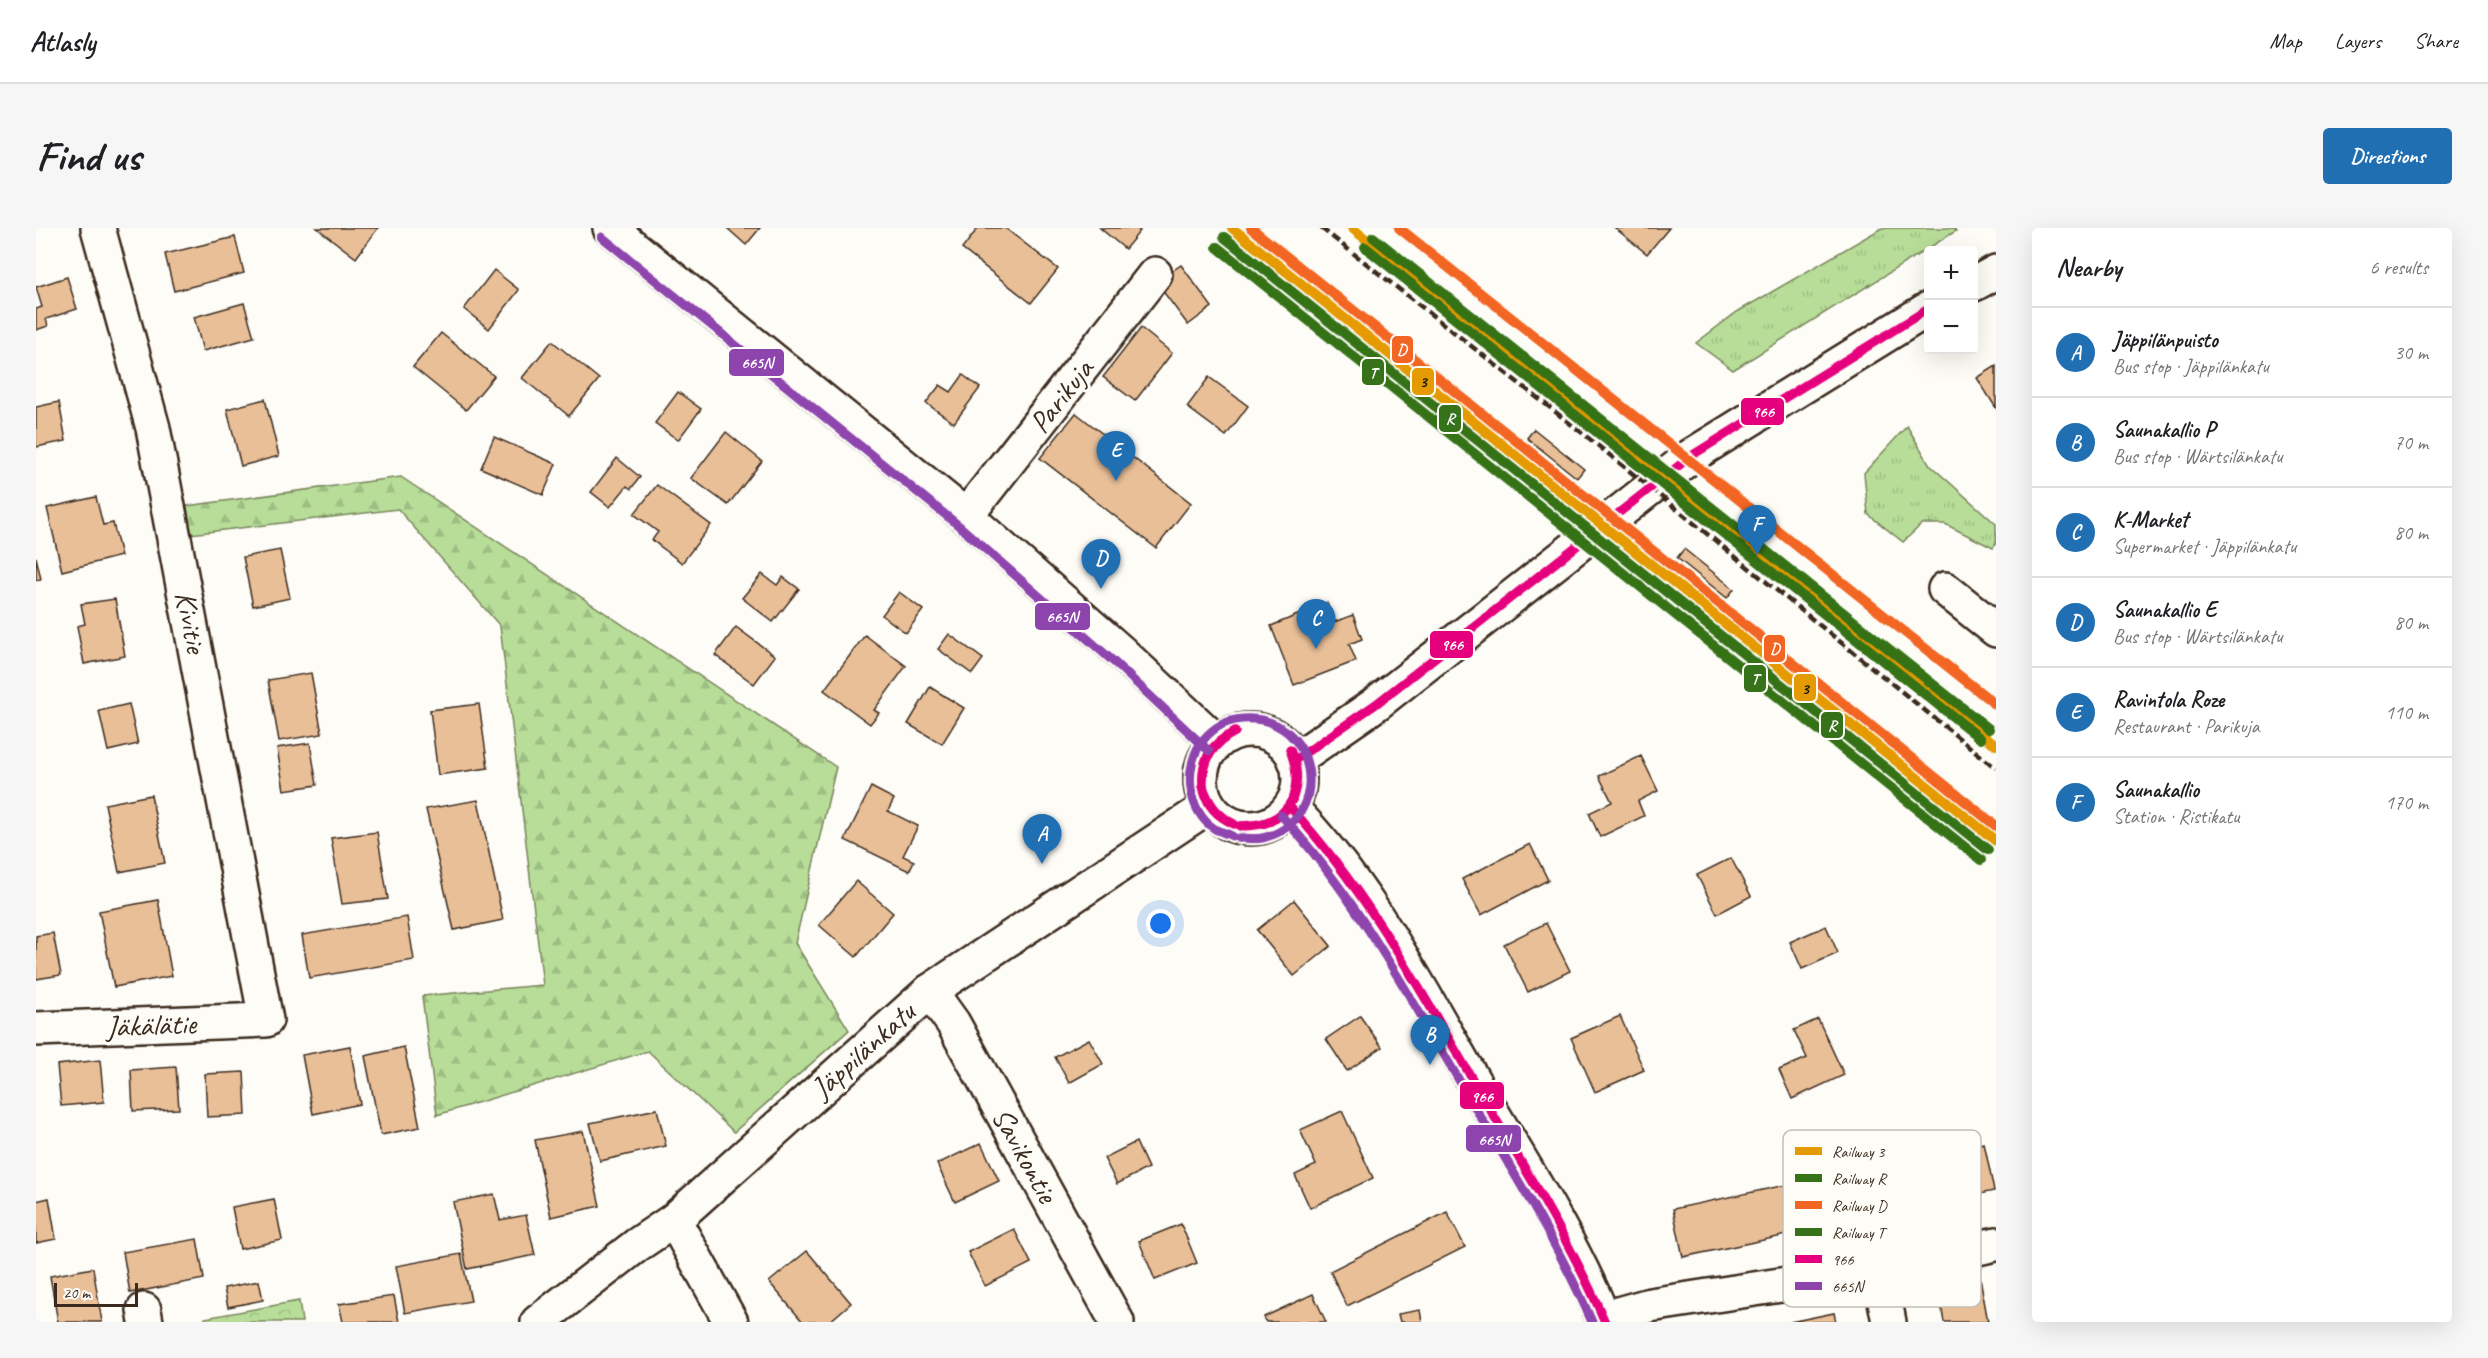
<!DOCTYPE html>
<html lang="en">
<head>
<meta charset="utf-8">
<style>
  :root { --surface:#fff; --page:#f6f6f6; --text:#202124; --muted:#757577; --line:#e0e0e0; --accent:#1f6fb2 }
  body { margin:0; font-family:Caveat,sans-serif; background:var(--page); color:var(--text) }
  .controls { position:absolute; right:18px; top:18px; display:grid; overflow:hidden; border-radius:6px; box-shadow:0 6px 24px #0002 }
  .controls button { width:54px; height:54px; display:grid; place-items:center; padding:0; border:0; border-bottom:2px solid var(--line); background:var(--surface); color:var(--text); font:30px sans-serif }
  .scale { position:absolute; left:18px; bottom:15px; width:84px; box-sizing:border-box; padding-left:6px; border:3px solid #3b2a1e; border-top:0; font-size:16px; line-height:21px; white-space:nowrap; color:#3b2a1e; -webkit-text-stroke:4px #fdfcf7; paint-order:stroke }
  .you { position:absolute; left:1125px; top:696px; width:21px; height:21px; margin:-15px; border:4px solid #fff; border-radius:50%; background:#1a73e8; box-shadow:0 0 0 9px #1a73e833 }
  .badge { display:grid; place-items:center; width:39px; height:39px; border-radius:50%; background:var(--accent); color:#fff; font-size:20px; font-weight:700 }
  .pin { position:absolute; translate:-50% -50px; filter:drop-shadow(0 2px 3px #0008) }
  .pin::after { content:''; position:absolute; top:32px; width:21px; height:18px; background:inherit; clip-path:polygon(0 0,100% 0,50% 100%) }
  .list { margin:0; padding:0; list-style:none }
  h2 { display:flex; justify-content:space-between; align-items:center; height:78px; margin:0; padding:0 24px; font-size:26px }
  h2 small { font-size:20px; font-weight:400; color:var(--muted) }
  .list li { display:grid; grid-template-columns:39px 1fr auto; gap:18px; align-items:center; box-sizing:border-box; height:90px; padding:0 24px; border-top:2px solid var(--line) }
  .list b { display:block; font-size:22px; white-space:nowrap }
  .list p { margin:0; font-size:20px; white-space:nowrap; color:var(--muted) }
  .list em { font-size:20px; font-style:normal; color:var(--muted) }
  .map { position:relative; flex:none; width:1960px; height:1094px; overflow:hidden; border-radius:6px }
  header { display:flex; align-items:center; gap:36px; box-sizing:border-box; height:84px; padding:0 30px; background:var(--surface); border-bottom:2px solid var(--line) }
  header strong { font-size:28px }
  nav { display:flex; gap:33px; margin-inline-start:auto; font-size:21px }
  .intro { display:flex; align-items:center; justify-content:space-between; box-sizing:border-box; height:144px; padding:0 36px }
  h1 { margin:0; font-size:42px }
  .button { padding:15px 27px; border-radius:6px; background:var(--accent); color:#fff; font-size:21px; font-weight:700 }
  main { display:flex; gap:36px; padding:0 36px }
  aside { flex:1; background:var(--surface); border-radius:6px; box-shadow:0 6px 24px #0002 }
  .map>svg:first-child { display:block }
</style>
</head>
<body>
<header>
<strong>Atlasly</strong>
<nav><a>Map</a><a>Layers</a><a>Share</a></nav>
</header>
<div class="intro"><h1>Find us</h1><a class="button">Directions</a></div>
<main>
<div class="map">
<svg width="1960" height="1094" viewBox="0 0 1960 1094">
  <defs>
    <pattern id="grass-tufts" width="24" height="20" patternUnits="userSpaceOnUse" patternTransform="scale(1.5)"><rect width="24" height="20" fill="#b7dd98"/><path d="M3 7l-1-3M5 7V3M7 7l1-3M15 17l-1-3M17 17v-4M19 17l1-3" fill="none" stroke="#9ebe83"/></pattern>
    <pattern id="forest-firs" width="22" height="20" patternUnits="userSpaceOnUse" patternTransform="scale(1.5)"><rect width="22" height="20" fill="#b7dd98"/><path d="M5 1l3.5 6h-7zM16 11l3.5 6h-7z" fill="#9ebe83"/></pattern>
    <pattern id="park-crowns" width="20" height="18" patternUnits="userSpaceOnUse" patternTransform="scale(1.5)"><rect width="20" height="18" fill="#b7dd98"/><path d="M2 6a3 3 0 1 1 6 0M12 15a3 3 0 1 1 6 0" fill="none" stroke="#9ebe83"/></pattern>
  </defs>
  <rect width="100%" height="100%" fill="#fdfcf7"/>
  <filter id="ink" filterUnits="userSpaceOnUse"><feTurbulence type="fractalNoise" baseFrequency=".0167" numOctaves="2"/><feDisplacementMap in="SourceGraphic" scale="12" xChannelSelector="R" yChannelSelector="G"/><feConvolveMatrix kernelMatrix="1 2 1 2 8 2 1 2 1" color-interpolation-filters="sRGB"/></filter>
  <g filter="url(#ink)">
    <!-- grass -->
    <g fill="url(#grass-tufts)" stroke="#79845b" stroke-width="1.5">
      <path d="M1846,0H1918L1920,3L1697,142L1660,115L1701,84Z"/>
      <path d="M1871,198L1894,237L1960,296V316L1957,320L1909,296H1886L1867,314L1832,286L1828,245Z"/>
    </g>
    <!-- forest -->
    <path fill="url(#forest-firs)" stroke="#79845b" stroke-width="1.5" d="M365,249L800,539L759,715L813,802L698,904L612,823L401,887L386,768L507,757L464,398L362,281L155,306L151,278Z"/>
    <!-- park -->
    <path fill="url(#park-crowns)" stroke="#79845b" stroke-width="1.5" d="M263,1073L266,1094H170L169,1090Z"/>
    <!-- building -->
    <g fill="#e9bf98" stroke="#3b2a1e" stroke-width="1.5">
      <path d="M281,0H342L320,30Z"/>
      <path d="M691,0H724L710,17Z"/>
      <path d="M942,0H969L1022,41L995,75L926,21Z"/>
      <path d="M1064,0H1100L1104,3L1089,21Z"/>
      <path d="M1579,0H1633L1611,26Z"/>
      <path d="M199,9L208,45L138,63L129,26Z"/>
      <path d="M1145,37L1176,79L1152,97L1120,54Z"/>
      <path d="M458,42L483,62L453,101L428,81Z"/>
      <path d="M31,49L41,81L10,91L12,98L0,102V81L6,79L0,59Z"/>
      <path d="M208,75L218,109L167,123L158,89Z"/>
      <path d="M1105,100L1136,125L1099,173L1067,149Z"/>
      <path d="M405,105L458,148L430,182L377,139Z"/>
      <path d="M516,113L563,151L533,188L486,150Z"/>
      <path d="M1960,138V180L1941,150Z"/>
      <path d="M927,147L944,160L918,195L890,175L904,157L915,164Z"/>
      <path d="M1173,149L1212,178L1190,208L1151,179Z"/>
      <path d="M642,164L665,181L642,212L619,195Z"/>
      <path d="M229,171L243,228L205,238L191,181Z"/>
      <path d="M23,174L30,213L0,219V179Z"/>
      <path d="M1040,185L1155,275L1120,320L1004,230Z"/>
      <path d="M1498,201L1548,241L1541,250L1491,210Z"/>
      <path d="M690,204L726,233L692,277L655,250Z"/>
      <path d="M458,209L520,236L507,267L445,240Z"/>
      <path d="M581,230L604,249L595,261L591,258L574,279L555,264Z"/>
      <path d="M621,257L675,297L646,335L616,312L622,304L598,286Z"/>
      <path d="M60,269L67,297L77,295L85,328L26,343L11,280Z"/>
      <path d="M1648,321L1698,361L1691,370L1641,330Z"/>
      <path d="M244,322L254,370L217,378L207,329Z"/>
      <path d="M0,329L5,351L0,352Z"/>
      <path d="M726,346L741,357L747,349L763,361L737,394L706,370Z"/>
      <path d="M863,364L887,382L870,405L846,387Z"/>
      <path d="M79,371L89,428L48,436L41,398L49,396L45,376Z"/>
      <path d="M1291,375L1298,394L1317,387L1326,411L1313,416L1320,433L1258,457L1235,398Z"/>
      <path d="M700,399L739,428L718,456L679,427Z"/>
      <path d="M913,406L947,431L936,446L902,421Z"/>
      <path d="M829,407L870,438L838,482L843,485L834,496L788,462Z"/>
      <path d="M275,445L286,506L243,513L232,452Z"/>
      <path d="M894,459L928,480L906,516L872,496Z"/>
      <path d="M93,476L102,516L72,523L63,483Z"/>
      <path d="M443,476L452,540L402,547L394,482Z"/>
      <path d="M274,515L281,557L248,562L241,520Z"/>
      <path d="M1605,528L1622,563L1602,573L1608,588L1564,609L1553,585L1576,574L1563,548Z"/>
      <path d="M835,559L858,571L852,583L882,598L867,628L878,633L873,643L809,612Z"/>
      <path d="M115,567L129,635L83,644L69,576Z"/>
      <path d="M442,572L467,692L418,702L390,581Z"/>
      <path d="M341,604L352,671L306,676L295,610Z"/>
      <path d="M1494,616L1512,652L1445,687L1426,651Z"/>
      <path d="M1695,630L1715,668L1681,686L1661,647Z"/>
      <path d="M820,653L857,685L820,729L783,697Z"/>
      <path d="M122,672L136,748L78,759L63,683Z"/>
      <path d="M1258,672L1295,718L1258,748L1221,702Z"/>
      <path d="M371,689L378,732L273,750L266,707Z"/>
      <path d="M1510,695L1534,743L1492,764L1468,716Z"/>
      <path d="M1790,698L1802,725L1766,741L1754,714Z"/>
      <path d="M17,705L25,747L0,751V708Z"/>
      <path d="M1324,788L1346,819L1311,843L1290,811Z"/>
      <path d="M1584,788L1608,842L1559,864L1535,810Z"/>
      <path d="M1782,791L1808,847L1756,871L1743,842L1771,830L1758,802Z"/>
      <path d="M1053,811L1067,836L1033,855L1019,829Z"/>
      <path d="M314,818L324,876L277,886L266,827Z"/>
      <path d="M368,819L384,899L345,907L329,828Z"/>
      <path d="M64,832L68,874L25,878L21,837Z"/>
      <path d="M140,839L143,881L97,883L95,842Z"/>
      <path d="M208,844L210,887L171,889L169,846Z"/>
      <path d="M621,881L630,918L564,933L554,895Z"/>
      <path d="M1306,883L1337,950L1274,980L1259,947L1280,937L1264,902Z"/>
      <path d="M547,903L564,978L515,989L499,912Z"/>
      <path d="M1100,914L1112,940L1081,956L1068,930Z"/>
      <path d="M945,915L963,953L919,974L901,936Z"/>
      <path d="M1948,915L1958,963L1647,1029L1637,981Z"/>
      <path d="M458,966L464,992L490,987L499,1027L431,1041L417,974Z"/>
      <path d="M13,970L20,1011L0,1015V973Z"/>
      <path d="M238,971L246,1012L204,1021L196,979Z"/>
      <path d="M1411,984L1429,1019L1311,1078L1294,1043Z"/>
      <path d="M1145,996L1161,1035L1119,1052L1103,1013Z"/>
      <path d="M978,1001L995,1035L949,1058L932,1024Z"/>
      <path d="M161,1011L168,1051L94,1065L87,1024Z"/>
      <path d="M771,1023L815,1075L793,1094H767L733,1054Z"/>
      <path d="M425,1026L435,1073L369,1085L360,1038Z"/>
      <path d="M57,1040L66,1094H22L14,1048Z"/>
      <path d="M1943,1044L1952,1094H1908L1905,1077L1888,1080L1883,1055Z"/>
      <path d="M223,1053L227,1072L192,1079L188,1060Z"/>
      <path d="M1277,1066L1290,1094H1230L1228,1089Z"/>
      <path d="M358,1068L363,1094H307L303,1076Z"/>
      <path d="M1384,1082L1386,1094H1364L1362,1086Z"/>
      <path d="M1798,1085L1800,1094H1754Z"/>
    </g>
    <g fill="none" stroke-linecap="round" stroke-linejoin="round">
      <defs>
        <g id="minor">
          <path d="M574,0L930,288L1086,425L1181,514"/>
          <path d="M1938,56L1960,44"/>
          <path d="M930,288L1119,46"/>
          <path d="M1909,361L1960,402"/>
          <circle cx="1214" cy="551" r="49"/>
          <path d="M1259,532L1340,476L1655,228L1892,81"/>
          <path d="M1254,579C1332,658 1382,758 1438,854C1484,932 1535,1010 1569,1094"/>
          <path d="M894,763L917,795L1081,1094"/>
          <path d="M0,801L230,792L117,200L62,0"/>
          <path d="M638,992L695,1094"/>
          <path d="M1843,1042L1853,1094"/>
          <path d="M108,1082L110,1094"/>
          <path d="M1568,1090L1614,1077L1843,1042L1960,1016"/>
          <path d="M502,1094L601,1017L638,992L894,763L1173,578"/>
        </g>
      </defs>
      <!-- minor casing -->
      <use href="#minor" stroke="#3b2a1e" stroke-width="38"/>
      <!-- minor -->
      <use href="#minor" stroke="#fdfcf7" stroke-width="33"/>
      <!-- rail -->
      <path stroke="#3b2a1e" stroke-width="4.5" stroke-dasharray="9 4.5" stroke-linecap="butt" d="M1285,0L1559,215L1960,540"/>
      <defs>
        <g id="bus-1">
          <path d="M1254,522C1262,540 1263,553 1256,572"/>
          <path d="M1254,522C1261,540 1262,553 1256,572"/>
          <path d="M1259,532L1340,476L1655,228L1892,81"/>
          <path d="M1167,558C1173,576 1181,586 1198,596"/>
          <path d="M1167,558C1170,577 1180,588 1198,596"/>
          <path d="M1167,558C1164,532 1176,514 1199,504"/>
          <path d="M1167,558C1167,532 1176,516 1199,504"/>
          <path d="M1254,579C1330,662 1382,758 1438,854C1484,933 1533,1010 1569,1094"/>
          <path d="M1204,598C1227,598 1245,594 1256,572"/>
          <path d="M1204,598C1227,597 1244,593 1256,572"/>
        </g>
        <g id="bus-2">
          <path d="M566,9L922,297L1078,434L1173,523"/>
          <path d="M1245,587C1320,669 1371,764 1427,859C1472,936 1520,1011 1556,1094"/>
          <path d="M1196,608C1191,605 1184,604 1179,601C1150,583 1147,536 1168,511C1178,499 1191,492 1207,491C1282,486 1298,590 1230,609C1222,612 1211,610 1203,610"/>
        </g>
      </defs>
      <!-- bus-1 casing -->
      <use href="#bus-1" stroke="#fdfcf7" stroke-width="14"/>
      <!-- bus-2 casing -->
      <use href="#bus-2" stroke="#fdfcf7" stroke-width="14"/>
      <!-- bus-1 -->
      <use href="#bus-1" stroke="#e5007d" stroke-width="9"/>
      <!-- bus-2 -->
      <use href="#bus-2" stroke="#8e44ad" stroke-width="9"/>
      <defs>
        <g id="rail-1">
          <path d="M1196,0L1960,613"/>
          <path d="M1316,0L1960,517"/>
        </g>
        <g id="rail-2">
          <path d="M1188,9L1952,622"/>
          <path d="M1337,9L1953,501"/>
        </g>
        <g id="rail-3">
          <path d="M1215,0L1960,598"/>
          <path d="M1363,0L1960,477"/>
        </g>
        <g id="rail-4">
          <path d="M1181,19L1945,632"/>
          <path d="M1329,19L1945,511"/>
        </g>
      </defs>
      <!-- rail-1 casing -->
      <use href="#rail-1" stroke="#fdfcf7" stroke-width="15"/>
      <!-- rail-2 casing -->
      <use href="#rail-2" stroke="#fdfcf7" stroke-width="15"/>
      <!-- rail-3 casing -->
      <use href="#rail-3" stroke="#fdfcf7" stroke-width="15"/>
      <!-- rail-4 casing -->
      <use href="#rail-4" stroke="#fdfcf7" stroke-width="15"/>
      <!-- rail-1 -->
      <use href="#rail-1" stroke="#e49a03" stroke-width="10"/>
      <!-- rail-2 -->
      <use href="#rail-2" stroke="#357219" stroke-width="10"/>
      <!-- rail-3 -->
      <use href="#rail-3" stroke="#f26522" stroke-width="10"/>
      <!-- rail-4 -->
      <use href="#rail-4" stroke="#357219" stroke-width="10"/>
    </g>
  </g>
  <g text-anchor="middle" stroke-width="6" stroke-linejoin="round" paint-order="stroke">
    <!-- street labels -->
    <g font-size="30" fill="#3b2a1e" stroke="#fdfcf7">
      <text transform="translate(1025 168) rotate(-52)" y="10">Parikuja</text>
      <text transform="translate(155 394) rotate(79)" y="10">Kivitie</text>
      <text transform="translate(115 797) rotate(-2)" y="10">Jäkälätie</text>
      <text transform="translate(827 822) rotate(-42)" y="10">Jäppilänkatu</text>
      <text transform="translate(989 927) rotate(61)" y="10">Savikontie</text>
    </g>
  </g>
  <!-- legend -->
  <rect x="1747" y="902" width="198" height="177" rx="9" fill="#fdfcf7" stroke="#c3bdb6" stroke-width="1.5"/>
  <rect x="1759" y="919" width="27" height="8" fill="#e49a03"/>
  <rect x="1759" y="946" width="27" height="8" fill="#357219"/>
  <rect x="1759" y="973" width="27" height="8" fill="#f26522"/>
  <rect x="1759" y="1000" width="27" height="8" fill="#357219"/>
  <rect x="1759" y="1027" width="27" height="8" fill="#e5007d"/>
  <rect x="1759" y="1054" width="27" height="8" fill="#8e44ad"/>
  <g font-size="16" fill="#3b2a1e">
    <text x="1796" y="929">Railway 3</text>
    <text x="1796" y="956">Railway R</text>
    <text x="1796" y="983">Railway D</text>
    <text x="1796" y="1010">Railway T</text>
    <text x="1796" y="1037">966</text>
    <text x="1796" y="1064">665N</text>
  </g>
  <g stroke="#fdfcf7" stroke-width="2">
    <rect x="1355" y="107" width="23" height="29" rx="6" fill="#f26522"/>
    <rect x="692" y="120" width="57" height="29" rx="6" fill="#8e44ad"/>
    <rect x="1325" y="130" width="24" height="28" rx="6" fill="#357219"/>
    <rect x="1375" y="139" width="24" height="29" rx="6" fill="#e49a03"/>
    <rect x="1704" y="169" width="45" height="29" rx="6" fill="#e5007d"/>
    <rect x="1402" y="176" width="24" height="29" rx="6" fill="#357219"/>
    <rect x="998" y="374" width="57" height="29" rx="6" fill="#8e44ad"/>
    <rect x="1393" y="402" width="45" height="29" rx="6" fill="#e5007d"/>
    <rect x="1727" y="406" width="23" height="29" rx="6" fill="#f26522"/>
    <rect x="1707" y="436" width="24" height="29" rx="6" fill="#357219"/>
    <rect x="1757" y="445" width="24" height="29" rx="6" fill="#e49a03"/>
    <rect x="1784" y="483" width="24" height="28" rx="6" fill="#357219"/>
    <rect x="1423" y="853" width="46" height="29" rx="6" fill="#e5007d"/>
    <rect x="1429" y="896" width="57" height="29" rx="6" fill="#8e44ad"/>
  </g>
  <g font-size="16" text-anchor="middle" font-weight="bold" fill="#fff">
    <text x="1366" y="127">D</text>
    <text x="721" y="140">665N</text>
    <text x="1337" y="150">T</text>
    <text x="1727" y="189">966</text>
    <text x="1414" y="196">R</text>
    <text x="1026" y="394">665N</text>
    <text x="1416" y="422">966</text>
    <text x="1739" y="426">D</text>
    <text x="1719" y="456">T</text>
    <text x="1796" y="503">R</text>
    <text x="1446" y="874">966</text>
    <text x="1458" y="917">665N</text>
  </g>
  <g font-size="16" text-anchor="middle" font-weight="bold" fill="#111">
    <text x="1387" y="159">3</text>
    <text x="1769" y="466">3</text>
  </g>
</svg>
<div class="controls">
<button>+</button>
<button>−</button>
</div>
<div class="scale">20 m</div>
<div class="you"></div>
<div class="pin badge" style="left:1006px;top:636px">A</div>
<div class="pin badge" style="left:1394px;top:837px">B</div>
<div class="pin badge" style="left:1280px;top:421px">C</div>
<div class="pin badge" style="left:1065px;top:361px">D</div>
<div class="pin badge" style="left:1080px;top:253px">E</div>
<div class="pin badge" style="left:1721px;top:327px">F</div>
</div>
<aside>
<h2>Nearby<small>6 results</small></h2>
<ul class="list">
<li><span class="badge">A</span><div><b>Jäppilänpuisto</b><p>Bus stop · Jäppilänkatu</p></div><em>30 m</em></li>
<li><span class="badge">B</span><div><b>Saunakallio P</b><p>Bus stop · Wärtsilänkatu</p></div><em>70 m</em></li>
<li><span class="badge">C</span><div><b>K-Market</b><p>Supermarket · Jäppilänkatu</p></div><em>80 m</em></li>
<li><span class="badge">D</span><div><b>Saunakallio E</b><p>Bus stop · Wärtsilänkatu</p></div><em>80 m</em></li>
<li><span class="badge">E</span><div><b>Ravintola Roze</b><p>Restaurant · Parikuja</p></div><em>110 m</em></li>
<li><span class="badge">F</span><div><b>Saunakallio</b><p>Station · Ristikatu</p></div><em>170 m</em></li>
</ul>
</aside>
</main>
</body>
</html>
